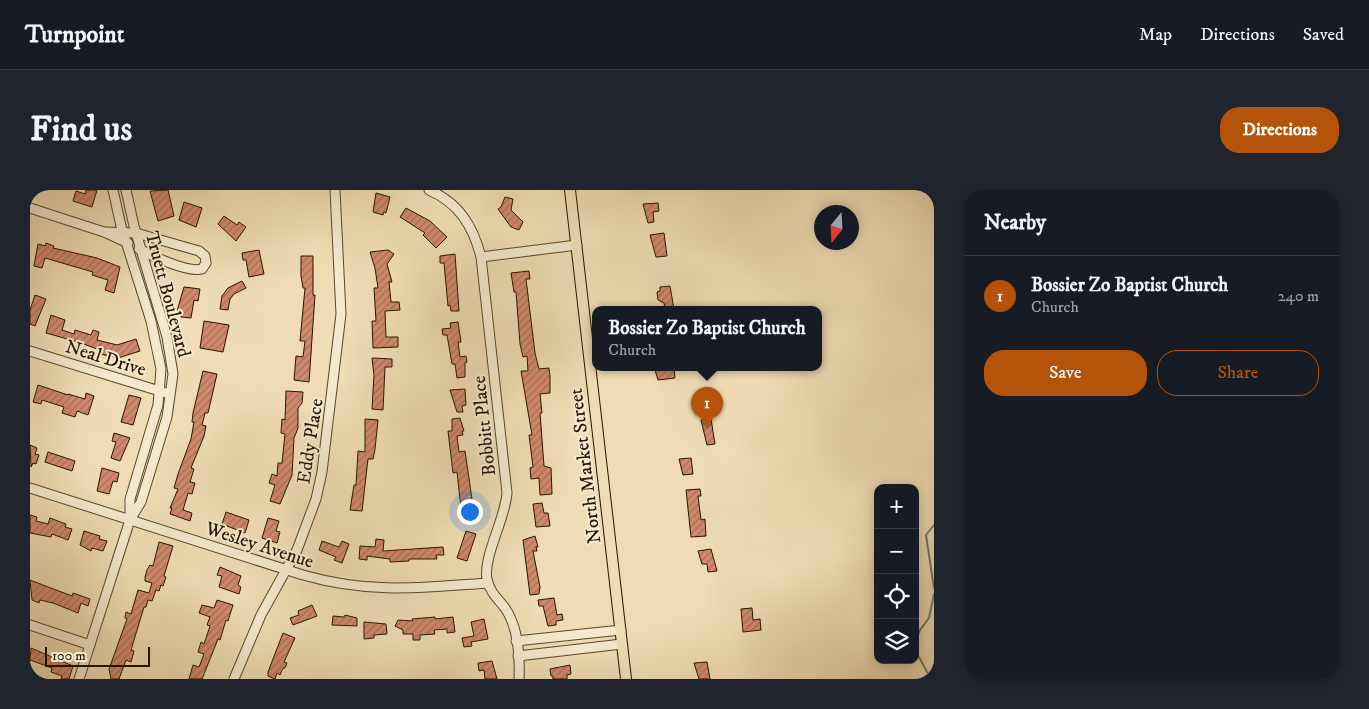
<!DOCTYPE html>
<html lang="en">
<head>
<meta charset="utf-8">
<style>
  :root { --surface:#171b24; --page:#20242c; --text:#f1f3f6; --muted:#9ea1a6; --line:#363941; --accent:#b45309 }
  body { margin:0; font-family:"IM FELL DW Pica",serif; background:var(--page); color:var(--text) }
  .controls { position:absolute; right:15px; bottom:15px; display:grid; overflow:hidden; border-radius:10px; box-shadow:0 2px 12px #0003 }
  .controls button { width:45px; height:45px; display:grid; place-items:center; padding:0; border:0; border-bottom:1px solid var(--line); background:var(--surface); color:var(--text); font:25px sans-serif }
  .compass { position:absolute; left:784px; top:15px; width:45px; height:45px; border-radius:50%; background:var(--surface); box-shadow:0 2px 12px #0003; rotate:198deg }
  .scale { position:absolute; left:15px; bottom:12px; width:105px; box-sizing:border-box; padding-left:5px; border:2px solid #271400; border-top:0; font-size:14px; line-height:18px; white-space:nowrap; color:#271400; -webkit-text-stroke:4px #f5e8ce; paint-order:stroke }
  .you { position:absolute; left:439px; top:321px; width:18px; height:18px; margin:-12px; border:4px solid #fff; border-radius:50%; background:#1a73e8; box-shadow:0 0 0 8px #1a73e833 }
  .badge { display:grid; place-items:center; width:32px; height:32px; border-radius:50%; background:var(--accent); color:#fff; font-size:16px; font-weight:700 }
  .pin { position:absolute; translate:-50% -41px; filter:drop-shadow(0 1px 2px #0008) }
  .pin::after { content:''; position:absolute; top:26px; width:18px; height:15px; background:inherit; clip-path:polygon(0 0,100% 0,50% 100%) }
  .popup { position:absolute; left:562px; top:116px; width:230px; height:65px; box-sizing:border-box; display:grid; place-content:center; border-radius:10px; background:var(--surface); filter:drop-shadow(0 1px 4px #0005); font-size:16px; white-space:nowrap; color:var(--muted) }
  .popup b { font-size:19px; color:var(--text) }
  .popup::after { content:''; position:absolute; left:50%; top:100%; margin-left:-10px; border:10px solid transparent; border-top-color:var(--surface) }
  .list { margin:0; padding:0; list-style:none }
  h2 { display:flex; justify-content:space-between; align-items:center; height:65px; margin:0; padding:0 20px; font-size:21px }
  h2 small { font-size:16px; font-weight:400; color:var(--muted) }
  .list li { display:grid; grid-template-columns:32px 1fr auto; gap:15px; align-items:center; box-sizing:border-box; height:80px; padding:0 20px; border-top:1px solid var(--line) }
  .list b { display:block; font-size:19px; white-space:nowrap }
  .list p { margin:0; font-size:16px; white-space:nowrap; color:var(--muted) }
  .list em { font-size:16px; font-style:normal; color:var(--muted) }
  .actions { display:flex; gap:10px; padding:15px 20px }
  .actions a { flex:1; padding:11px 0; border:1px solid var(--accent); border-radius:20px; text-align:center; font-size:18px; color:var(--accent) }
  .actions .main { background:var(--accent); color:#fff }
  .icon { flex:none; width:28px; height:28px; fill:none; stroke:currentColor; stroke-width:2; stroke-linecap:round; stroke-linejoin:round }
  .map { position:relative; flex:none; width:904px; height:489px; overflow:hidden; border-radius:20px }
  header { display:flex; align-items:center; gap:30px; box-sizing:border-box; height:70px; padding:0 25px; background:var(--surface); border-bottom:1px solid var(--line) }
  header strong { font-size:24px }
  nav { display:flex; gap:28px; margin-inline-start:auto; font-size:18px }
  .intro { display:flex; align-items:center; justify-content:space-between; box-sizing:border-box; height:120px; padding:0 30px }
  h1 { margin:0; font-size:35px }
  .button { padding:12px 22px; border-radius:20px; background:var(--accent); color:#fff; font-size:18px; font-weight:700 }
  main { display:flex; gap:30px; padding:0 30px }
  aside { flex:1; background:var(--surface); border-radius:20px; box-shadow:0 2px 12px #0003 }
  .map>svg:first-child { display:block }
</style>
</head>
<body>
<header>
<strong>Turnpoint</strong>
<nav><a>Map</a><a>Directions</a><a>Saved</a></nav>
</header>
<div class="intro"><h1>Find us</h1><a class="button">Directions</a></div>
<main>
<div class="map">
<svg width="904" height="489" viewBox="0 0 904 489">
  <defs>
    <pattern id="building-hatch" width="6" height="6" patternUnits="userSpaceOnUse" patternTransform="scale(1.25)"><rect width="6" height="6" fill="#d0896b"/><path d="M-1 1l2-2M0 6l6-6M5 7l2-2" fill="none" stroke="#a96f56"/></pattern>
  </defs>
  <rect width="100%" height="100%" fill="#efdcb4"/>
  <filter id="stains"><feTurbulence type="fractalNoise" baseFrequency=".004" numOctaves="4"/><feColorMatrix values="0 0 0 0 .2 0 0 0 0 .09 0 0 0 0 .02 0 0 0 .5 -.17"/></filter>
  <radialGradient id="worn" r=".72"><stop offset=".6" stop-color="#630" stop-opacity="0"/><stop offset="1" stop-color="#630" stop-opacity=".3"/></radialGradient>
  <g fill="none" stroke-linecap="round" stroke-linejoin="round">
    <!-- stream -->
    <g stroke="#6c7967" stroke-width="2">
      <path d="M903,0L904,12"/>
      <path d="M904,335L896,345L904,398"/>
      <path d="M885,452L890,440L899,428L904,404"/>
      <path d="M885,460L901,489"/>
    </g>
  </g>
  <!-- building -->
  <g fill="url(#building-hatch)" stroke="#271400">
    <path d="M56,0H67L62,17L43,11L46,1L55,4Z"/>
    <path d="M138,0L144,26L128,31L120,1Z"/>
    <path d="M346,3L360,7L356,23L354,22L353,25L343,22Z"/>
    <path d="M475,7L483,9L481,20L493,32L489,40L481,37L468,19L471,17Z"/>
    <path d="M154,12L172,18L166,37L149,30Z"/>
    <path d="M628,13L629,21L623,22L624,32L618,33L613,14Z"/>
    <path d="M376,18L400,31L417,47L406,58L393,45L395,43L370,27Z"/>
    <path d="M194,26L207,35L209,32L216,37L206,51L188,34Z"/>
    <path d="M634,43L637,66L626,67L620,45Z"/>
    <path d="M16,53L24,56L23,58L67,68L90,77L84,103L75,100L78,90L62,85L63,82L15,68L12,78L4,76L8,54L15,56Z"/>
    <path d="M229,60L234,84L219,87L216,70H213L212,63Z"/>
    <path d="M358,60L364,64L357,74L362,92H359L361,112H369L370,120L355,121L356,147H368V157L343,158L342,131H346L344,98H348L345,78L340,62Z"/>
    <path d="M425,64L429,121H421L420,115L418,116L414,73H410V66Z"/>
    <path d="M271,66H283V105H285L279,192L264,190L266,166L273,167L275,151H270L275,98H273L271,86Z"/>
    <path d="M499,81L500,89H496L505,163L509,179L519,178L520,186V203L510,204L512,223H510L514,276L521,278L522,304L510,305L509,288L501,289L500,278L503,277L499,245H502L491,181H498L497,166L493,167L490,154L486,102H484L481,83Z"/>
    <path d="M212,91L216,98L204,104L200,109L198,120L190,119L192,106L198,98Z"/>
    <path d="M640,96L644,119H635L634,113L628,110L627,102L630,101V97Z"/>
    <path d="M154,97L170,99L168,111L164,110L161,128L151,127L152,121H147Z"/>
    <path d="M5,105L16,109L5,136L0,134V120Z"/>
    <path d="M21,125L35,130L32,140L44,144L45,140L61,145L63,140L69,142L67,150L87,155L106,149L110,161L88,168L70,164V160L48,152L16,143Z"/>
    <path d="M174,131L199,135L193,162L170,158Z"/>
    <path d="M428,132L431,152H428L430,167L436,166L437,172L435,173V187L427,188L425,174H422L417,145H413L412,139L421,138L420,133Z"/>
    <path d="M342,168L362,169V177H355L353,220L342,219L344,185Z"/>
    <path d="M644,177L645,188L628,190L625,180Z"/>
    <path d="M173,181L187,184L178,223H175L172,235L176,236L174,246L161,278L164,279L160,292L165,293L162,304L158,303L153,320L162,323L160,331L140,324L142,318H140L148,299L144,298L148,284L161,249L164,232H162L163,223Z"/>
    <path d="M8,195L38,205V204L55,209L56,203L64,206L58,225L47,221L45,227L32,223L34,217L12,210L11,214L3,212Z"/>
    <path d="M435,199L436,215L432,216L433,222H427L420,200Z"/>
    <path d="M256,201L273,202L272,213L268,218V238L264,248L262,285L250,314L240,311L245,295L239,293L242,284L247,286L248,273H252L255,244L251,243L252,229L255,230Z"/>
    <path d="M99,205L111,208L103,235L91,232Z"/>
    <path d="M430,228L434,241H432L433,245L427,246L429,262L435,261L442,309H440L441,317L431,318L427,282L423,283L418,241H422V229Z"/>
    <path d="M335,229L348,230L345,259L343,269H338L332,321L320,320L324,295H326L328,261L335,262Z"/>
    <path d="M681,229L685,254L677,255L671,230Z"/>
    <path d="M84,243L100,248L90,271L81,268L86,252L82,251Z"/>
    <path d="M0,255L7,258L5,264L9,265L6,274L3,273L1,277Z"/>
    <path d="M18,262L45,271L42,281L15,272Z"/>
    <path d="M661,268L663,284L653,285L649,269Z"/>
    <path d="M72,278L89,283L87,292L83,291L79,304L67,301Z"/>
    <path d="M670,299L671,306H668L671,330L675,329L676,346L661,347L656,300Z"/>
    <path d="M512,313L514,323H518L520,336L506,337L503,314Z"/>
    <path d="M196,322L219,330L215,343L192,334Z"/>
    <path d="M0,325L7,327L6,331L18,334L20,328L36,334L35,337L42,339L38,350L22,344L21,347L0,343Z"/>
    <path d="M238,328L249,331L246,341L250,342L247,353L232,348Z"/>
    <path d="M54,341L70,346L69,349L77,351L73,361L62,358L61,361L50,355Z"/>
    <path d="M436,341L446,344L437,371L427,368Z"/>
    <path d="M505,346L508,357H506L507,361H503L510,397L509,404L500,405L493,350Z"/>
    <path d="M346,349L354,350L353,361L413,357L414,365H406L407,369H379V371L360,372V369L337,366V370L329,369L330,356L345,357Z"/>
    <path d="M292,351L309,357L312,351L319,354L312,373L304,370L306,367L289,360Z"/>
    <path d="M129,352L143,356L134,386L136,387L133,396L131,395L129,401L126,400L122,411L118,410L116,417H114L101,460L104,461L101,472L96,470L89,489H81L79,479L97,429L95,428L96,422L101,424L108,400L119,403L122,393L115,391V387L117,380L120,375L123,376Z"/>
    <path d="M681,359L687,381L678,382L677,374H672L668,361Z"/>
    <path d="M190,377L211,386L208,395L211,397L209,404L189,397L192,386L187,385Z"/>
    <path d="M0,390L42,406L43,403L60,409L58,416L51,413L48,423L23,413L10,410L9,413L2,410Z"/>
    <path d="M524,408L527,425L532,424L533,430L526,431V435L518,436L513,416H509L508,410Z"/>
    <path d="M187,410L203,415L198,431L196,430L190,450L188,449L172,489H159L163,475L169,477L174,464L168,462L171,452L174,454L180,436L177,435L180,427L169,423L172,415L184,418Z"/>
    <path d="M282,415L287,426L263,435L260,428L269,425L268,421Z"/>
    <path d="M722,418L723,430L730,429L731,440L713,442L711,419Z"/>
    <path d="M315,425L327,428V436L302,435L303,426L314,427Z"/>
    <path d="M405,427V429L423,427L425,442L417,443V439L404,440L405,444L390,445V450H383V444H373V440L365,436L368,430L383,431L382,429Z"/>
    <path d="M454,429L458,449L441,452L442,456L434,457L432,448L444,446L441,432Z"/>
    <path d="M334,432L356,434L357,444L344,445V448L334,449Z"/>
    <path d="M253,443L265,448L254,472L257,473L255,478H253L250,485L247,483L245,489L238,486V482Z"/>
    <path d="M1,458L43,476L39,489H31L32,486L21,482L22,478L0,470Z"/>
    <path d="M462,471L467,489H455L454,480L449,481L448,473Z"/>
    <path d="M677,472L680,489H669L664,473Z"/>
    <path d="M540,475L541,484L537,485V489H523V486H521L520,479Z"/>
  </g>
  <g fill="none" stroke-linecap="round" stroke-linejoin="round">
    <defs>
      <g id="minor">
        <path d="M83,0L91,36L121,131L131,179L128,215L100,309V330"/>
        <path d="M399,0C429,13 443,36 451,67L477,303C475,330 453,366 457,389C459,401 468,409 475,418C488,437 490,466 489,489"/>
        <path d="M0,18L74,42L98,53"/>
        <path d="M74,42L106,43L169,61L175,66L176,73L172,79C158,83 122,66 109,59"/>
        <path d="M451,67L547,55"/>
        <path d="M0,161L136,203"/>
        <path d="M0,298L273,385C340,404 389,398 458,393"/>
        <path d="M0,435L60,455"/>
        <path d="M486,451L591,440"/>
        <path d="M488,466L592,454"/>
        <path d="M49,489L100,330L111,312L137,227L143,184L137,147L104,36L96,0"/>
        <path d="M204,489L231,425L267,360L286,309L292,282L311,124L305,0"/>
      </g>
      <path id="major" d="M540,0L596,489"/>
    </defs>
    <!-- minor casing -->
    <use href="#minor" stroke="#59462d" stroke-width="11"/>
    <!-- major casing -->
    <use href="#major" stroke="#271400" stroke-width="12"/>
    <!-- minor -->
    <use href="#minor" stroke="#f5e8ce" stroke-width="9"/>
    <!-- major -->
    <use href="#major" stroke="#efdcb4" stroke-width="10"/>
  </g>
  <g text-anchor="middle" stroke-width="4" stroke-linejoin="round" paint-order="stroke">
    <!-- street labels -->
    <g font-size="19" fill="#271400" stroke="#f5e8ce">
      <text transform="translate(139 104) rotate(75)" y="7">Truett Boulevard</text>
      <text transform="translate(76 167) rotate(17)" y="7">Neal Drive</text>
      <text transform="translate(453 236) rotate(-96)" y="7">Bobbitt Place</text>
      <text transform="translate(279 251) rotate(-81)" y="7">Eddy Place</text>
      <text transform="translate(554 276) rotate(-97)" y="7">North Market Street</text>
      <text transform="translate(230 354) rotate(18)" y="7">Wesley Avenue</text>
    </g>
  </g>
  <rect width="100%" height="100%" filter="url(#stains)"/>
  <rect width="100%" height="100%" fill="url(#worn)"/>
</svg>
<div class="controls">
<button>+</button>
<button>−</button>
<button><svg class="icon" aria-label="locate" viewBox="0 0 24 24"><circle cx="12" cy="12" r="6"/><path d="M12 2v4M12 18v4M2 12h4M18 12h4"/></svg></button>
<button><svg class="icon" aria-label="layers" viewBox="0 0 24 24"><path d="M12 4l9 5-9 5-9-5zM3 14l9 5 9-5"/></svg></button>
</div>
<svg class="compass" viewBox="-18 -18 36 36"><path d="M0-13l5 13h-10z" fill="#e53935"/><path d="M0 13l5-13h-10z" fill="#9ea1a6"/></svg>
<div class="scale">100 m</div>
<div class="you"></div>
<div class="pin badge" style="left:677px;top:238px">1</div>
<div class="popup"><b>Bossier Zo Baptist Church</b>Church</div>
</div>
<aside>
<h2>Nearby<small></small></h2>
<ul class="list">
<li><span class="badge">1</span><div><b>Bossier Zo Baptist Church</b><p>Church</p></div><em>240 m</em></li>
</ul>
<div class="actions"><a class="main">Save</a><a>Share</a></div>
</aside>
</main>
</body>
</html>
